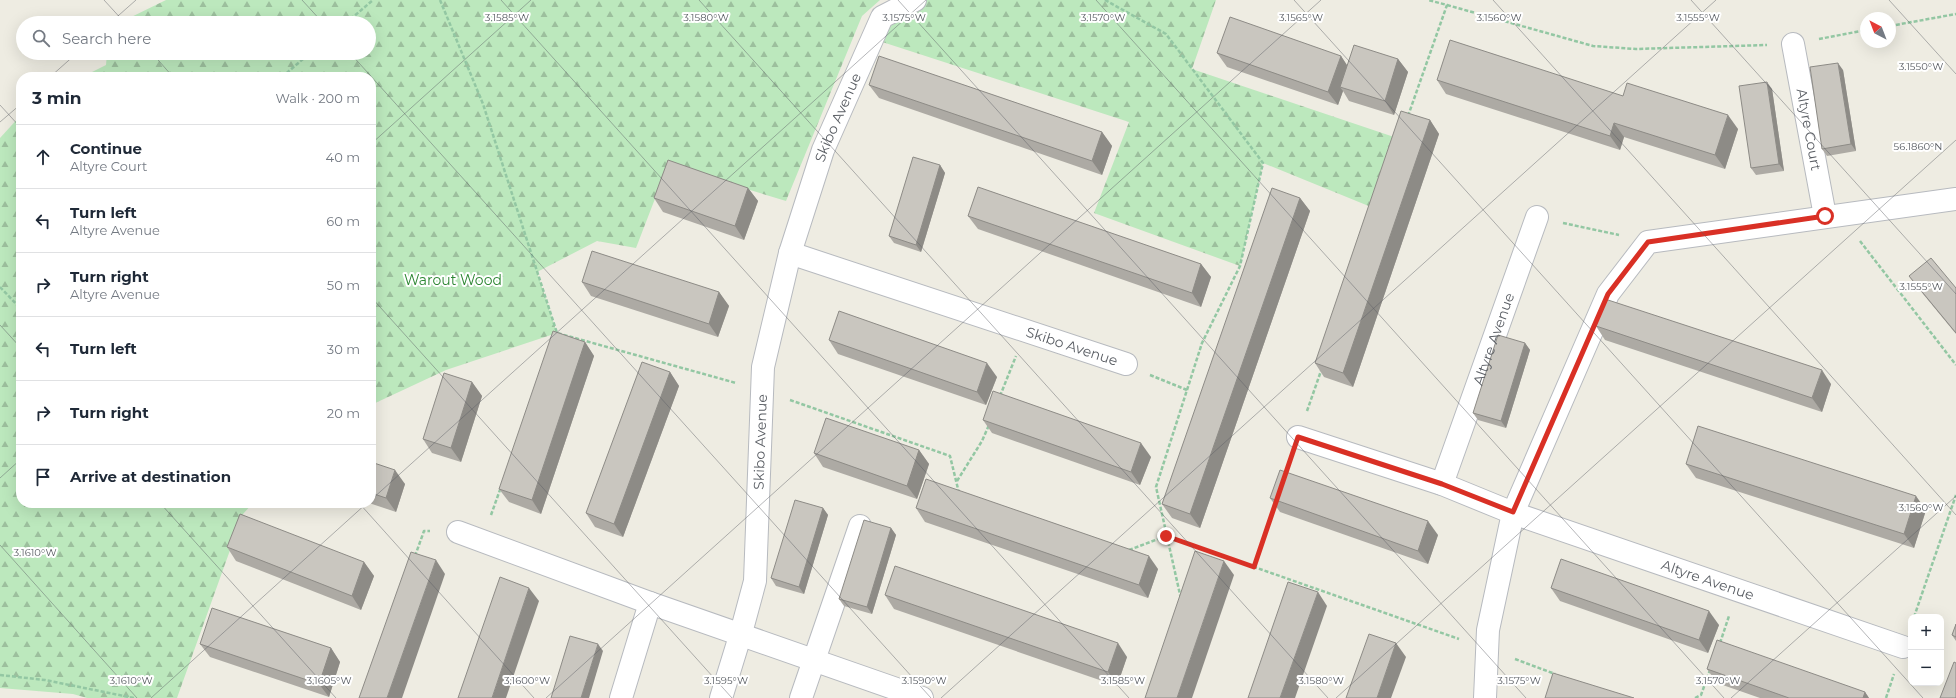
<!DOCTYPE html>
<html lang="en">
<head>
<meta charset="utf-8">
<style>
  :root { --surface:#fff; --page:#f6f6f7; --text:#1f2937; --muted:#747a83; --line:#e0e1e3 }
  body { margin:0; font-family:Montserrat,sans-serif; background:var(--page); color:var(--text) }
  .controls { position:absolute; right:12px; bottom:12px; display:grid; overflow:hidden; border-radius:8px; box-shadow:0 4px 16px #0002 }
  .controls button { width:36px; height:36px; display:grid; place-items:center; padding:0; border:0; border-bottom:1px solid var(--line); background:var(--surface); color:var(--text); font:20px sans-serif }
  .compass { position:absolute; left:1860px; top:12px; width:36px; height:36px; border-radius:50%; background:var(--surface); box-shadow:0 4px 16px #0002; rotate:318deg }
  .stop { position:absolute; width:12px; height:12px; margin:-9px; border:3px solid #d93025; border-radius:50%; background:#fff }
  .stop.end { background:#d93025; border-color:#fff; box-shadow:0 1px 4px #0008 }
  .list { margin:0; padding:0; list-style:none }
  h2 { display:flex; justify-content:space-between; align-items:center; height:52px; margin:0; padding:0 16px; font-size:17px }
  h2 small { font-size:13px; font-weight:400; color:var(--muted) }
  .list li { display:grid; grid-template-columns:26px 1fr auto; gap:12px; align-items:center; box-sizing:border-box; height:64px; padding:0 16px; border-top:1px solid var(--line) }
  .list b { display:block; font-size:15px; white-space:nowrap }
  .list p { margin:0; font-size:13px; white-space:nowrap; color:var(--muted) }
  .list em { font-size:13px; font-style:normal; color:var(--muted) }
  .icon { flex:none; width:22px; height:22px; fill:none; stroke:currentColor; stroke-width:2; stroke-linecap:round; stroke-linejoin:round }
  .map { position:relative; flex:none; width:1956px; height:698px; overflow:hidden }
  .search { position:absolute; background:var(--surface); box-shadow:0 4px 16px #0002; left:16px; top:16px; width:360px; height:44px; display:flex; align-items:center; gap:10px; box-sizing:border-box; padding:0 14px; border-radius:22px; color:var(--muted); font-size:15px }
  .panel { position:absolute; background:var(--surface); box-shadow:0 4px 16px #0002; left:16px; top:72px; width:360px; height:436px; border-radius:16px }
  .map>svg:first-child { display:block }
</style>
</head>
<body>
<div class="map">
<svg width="1956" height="698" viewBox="0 0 1956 698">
  <defs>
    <pattern id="forest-firs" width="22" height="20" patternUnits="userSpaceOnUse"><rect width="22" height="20" fill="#bce8bd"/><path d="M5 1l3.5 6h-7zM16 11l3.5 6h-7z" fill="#9cbf9d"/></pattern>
  </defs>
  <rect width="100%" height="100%" fill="#eeece2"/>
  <!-- forest -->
  <g fill="url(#forest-firs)">
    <path d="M166,0H880L862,16L786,201L668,165L636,248L597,241L537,272L557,333L446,370L371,405V77H82L106,65L107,53H369V23H119Z"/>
    <path d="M912,0H1216L1192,69L1400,139L1376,209L1263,163L1240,266L1094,213L1129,122L873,39Z"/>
    <path d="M21,115V503H253L243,514L177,698H87L73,694L0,688V138Z"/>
  </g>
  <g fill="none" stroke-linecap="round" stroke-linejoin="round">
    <defs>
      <g id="minor">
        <path id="s1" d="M1793,44L1825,216"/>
        <path id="s2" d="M790,253L1126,364"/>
        <path id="s3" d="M1298,437L1442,484L1513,513L1903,647"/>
        <path id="s4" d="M1442,484L1537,217"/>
        <path d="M458,532L650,603L922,698"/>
        <path d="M621,698L650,603"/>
        <path id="s5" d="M721,698L741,633L755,581L763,367L790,253L823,150L882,17L915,0"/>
        <path d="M801,698L860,526"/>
        <path d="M1485,698L1488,630L1513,513L1608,294L1648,242L1956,199"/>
      </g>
    </defs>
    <!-- minor casing -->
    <use href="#minor" stroke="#b7babf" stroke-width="24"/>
    <!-- path -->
    <g stroke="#93c7a3" stroke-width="2.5" stroke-dasharray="4 2" stroke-linecap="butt">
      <path d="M440,0L483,104L557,333L736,383"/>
      <path d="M1105,0L1166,34L1263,163L1240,266L1202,343L1156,487L1181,599"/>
      <path d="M1447,5L1593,46L1636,49L1767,45"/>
      <path d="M346,23L373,0"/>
      <path d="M1890,26L1956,14"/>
      <path d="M1819,39L1866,30"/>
      <path d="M282,77L310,53"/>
      <path d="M1408,116L1447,5L1428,0"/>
      <path d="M1563,223L1619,235"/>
      <path d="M1860,241L1956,365"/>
      <path d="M0,287L21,309"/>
      <path d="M1150,375L1187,390"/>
      <path d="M1000,396L1016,356"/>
      <path d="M790,400L950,456L959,493"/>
      <path d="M1307,411L1322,368"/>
      <path d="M1286,473L1289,463"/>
      <path d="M957,481L982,441L989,425"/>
      <path d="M491,515L501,487"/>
      <path d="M1129,550L1166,536L1459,639"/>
      <path d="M415,556L424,531H430"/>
      <path d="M1254,567L1276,503"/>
      <path d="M1914,617L1956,495"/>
      <path d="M1720,643L1729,616"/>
      <path d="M1515,659L1555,674"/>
      <path d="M0,675L45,680L134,698"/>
      <path d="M1695,698L1701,695L1710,670"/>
      <path d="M1886,698L1894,674"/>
    </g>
    <!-- minor -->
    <use href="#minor" stroke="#fff" stroke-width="22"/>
  </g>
  <!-- wall -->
  <g fill="#adaaa4">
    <path d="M1217,53L1341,56L1347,65L1398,59L1408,72L1394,115L1349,101L1343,91L1338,105L1227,67Z"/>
    <path d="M1843,70L1856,151L1827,156L1822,149Z"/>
    <path d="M1437,80L1623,96L1738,129L1725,169L1624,137L1620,150L1446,94Z"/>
    <path d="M869,85L1102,132L1112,146L1102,175L879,98Z"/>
    <path d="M1772,89L1784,171L1756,175L1751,168Z"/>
    <path d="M1430,120L1439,134L1353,387L1324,377L1315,363Z"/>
    <path d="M940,165L945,173L921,252L894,243L889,236Z"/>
    <path d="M748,188L758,201L744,240L663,212L654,198Z"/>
    <path d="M1300,198L1310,211L1200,528L1172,518L1162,504Z"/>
    <path d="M968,216L1201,264L1211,277L1201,307L978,229Z"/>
    <path d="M1909,276L1956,288V334L1914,283Z"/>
    <path d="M582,282L719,292L729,306L718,337L591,296Z"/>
    <path d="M1596,326L1831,384L1822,412L1605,340Z"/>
    <path d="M829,340L997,377L986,405L838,354Z"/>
    <path d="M585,342L594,356L541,514L509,502L499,489Z"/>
    <path d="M1525,343L1530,350L1506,428L1478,420L1473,413Z"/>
    <path d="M670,372L679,386L623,537L595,527L586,513Z"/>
    <path d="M472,382L482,396L461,462L432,453L423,439Z"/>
    <path d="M983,420L1151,457L1140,485L992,433Z"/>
    <path d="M919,450L929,464L917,499L823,467L814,453Z"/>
    <path d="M371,462L405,484L396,512L369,503H371Z"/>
    <path d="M1686,464L1926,510L1914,548L1696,478Z"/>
    <path d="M1270,498L1438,535L1428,564L1280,512Z"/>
    <path d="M823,508L828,515L804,594L776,586L771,578Z"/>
    <path d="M916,508L1158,569L1148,598L925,522Z"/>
    <path d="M891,528L896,535L872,614L844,606L839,599Z"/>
    <path d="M227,547L364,562L374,576L361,610L236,561Z"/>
    <path d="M1551,588L1719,625L1708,653L1560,601Z"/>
    <path d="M885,595L1127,657L1117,686L894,609Z"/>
    <path d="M1956,624V641L1952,635Z"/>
    <path d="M200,644L331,648L340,662L329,697L210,657Z"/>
    <path d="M1707,669L1865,692L1869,698H1760L1717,683Z"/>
  </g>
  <!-- shaded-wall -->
  <g fill="#8d8b86">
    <path d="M1341,56L1350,70L1340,87L1343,91L1338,105L1328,92Z"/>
    <path d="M1398,59L1408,72L1394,115L1385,101Z"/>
    <path d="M1838,63L1843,70L1856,151L1851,144Z"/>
    <path d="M1767,82L1772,89L1784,171L1779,164Z"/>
    <path d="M1728,115L1738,129L1725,169L1715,155Z"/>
    <path d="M1430,120L1439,134L1353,387L1343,373Z"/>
    <path d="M1614,123L1624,137L1620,150L1610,136Z"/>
    <path d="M1102,132L1112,146L1102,175L1092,161Z"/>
    <path d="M940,165L945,173L921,252L916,245Z"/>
    <path d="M748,188L758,201L744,240L735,226Z"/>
    <path d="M1300,198L1310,211L1200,528L1190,514Z"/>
    <path d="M1201,264L1211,277L1201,307L1192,293Z"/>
    <path d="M719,292L729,306L718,337L709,324Z"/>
    <path d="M585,342L594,356L541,514L532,500Z"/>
    <path d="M1525,343L1530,350L1506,428L1501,421Z"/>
    <path d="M987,363L997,377L986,405L977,392Z"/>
    <path d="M1822,370L1831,384L1822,412L1812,398Z"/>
    <path d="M670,372L679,386L623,537L614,524Z"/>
    <path d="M472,382L482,396L461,462L451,448Z"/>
    <path d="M1141,443L1151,457L1140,485L1131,472Z"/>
    <path d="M919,450L929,464L917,499L907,486Z"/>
    <path d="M395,470L405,484L396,512L386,498Z"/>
    <path d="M1916,496L1926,510L1914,548L1904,534Z"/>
    <path d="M823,508L828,515L804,594L799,587Z"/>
    <path d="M1428,521L1438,535L1428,564L1418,551Z"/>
    <path d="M891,528L896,535L872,614L867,607Z"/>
    <path d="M1149,556L1158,569L1148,598L1139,585Z"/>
    <path d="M436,560L445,574L402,698H387Z"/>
    <path d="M1224,561L1234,575L1192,698H1177Z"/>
    <path d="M364,562L374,576L361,610L352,596Z"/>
    <path d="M529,588L539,601L506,698H492Z"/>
    <path d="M1318,592L1327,606L1295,698H1280Z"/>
    <path d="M1709,611L1719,625L1708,653L1699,640Z"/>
    <path d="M1118,643L1127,657L1117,686L1108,672Z"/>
    <path d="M1396,643L1406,657L1391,698H1377Z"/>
    <path d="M598,644L603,651L589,698H581Z"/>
    <path d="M331,648L340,662L329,697L319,684Z"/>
    <path d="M1865,692L1869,698H1863Z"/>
  </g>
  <!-- building -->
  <g fill="#c9c6bf" stroke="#8d8b86">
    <path d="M1230,17L1341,56L1328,92L1217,53Z"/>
    <path d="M1450,40L1623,96L1627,83L1728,115L1715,155L1614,123L1610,136L1437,80Z"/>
    <path d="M1354,45L1398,59L1385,101L1340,87Z"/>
    <path d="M879,56L1102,132L1092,161L869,85Z"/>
    <path d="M1838,63L1851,144L1822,149L1810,67Z"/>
    <path d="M1767,82L1779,164L1751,168L1739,86Z"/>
    <path d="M1401,111L1430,120L1343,373L1315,363Z"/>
    <path d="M913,157L940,165L916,245L889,236Z"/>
    <path d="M668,160L748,188L735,226L654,198Z"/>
    <path d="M978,187L1201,264L1192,293L968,216Z"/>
    <path d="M1272,188L1300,198L1190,514L1162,504Z"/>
    <path d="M592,251L719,292L709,324L582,282Z"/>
    <path d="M1931,258L1956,288V333L1909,276Z"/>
    <path d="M1605,299L1822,370L1812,398L1596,326Z"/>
    <path d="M839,311L987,363L977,392L829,340Z"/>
    <path d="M553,331L585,342L532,500L499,489Z"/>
    <path d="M1498,335L1525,343L1501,421L1473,413Z"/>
    <path d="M642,362L670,372L614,524L586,513Z"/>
    <path d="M444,373L472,382L451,448L423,439Z"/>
    <path d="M993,391L1141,443L1131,472L983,420Z"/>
    <path d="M826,418L919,450L907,486L814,453Z"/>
    <path d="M1698,426L1916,496L1904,534L1686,464Z"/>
    <path d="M371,462L395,470L386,498L371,493Z"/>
    <path d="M1280,470L1428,521L1418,551L1270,498Z"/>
    <path d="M926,479L1149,556L1139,585L916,508Z"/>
    <path d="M795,500L823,508L799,587L771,578Z"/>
    <path d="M240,514L364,562L352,596L227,547Z"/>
    <path d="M864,520L891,528L867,607L839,599Z"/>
    <path d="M1195,551L1224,561L1177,698H1145Z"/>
    <path d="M411,552L436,560L387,698H359Z"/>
    <path d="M1561,559L1709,611L1699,640L1551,588Z"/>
    <path d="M895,566L1118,643L1108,672L885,595Z"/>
    <path d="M500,577L529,588L492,698H458Z"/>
    <path d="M1288,582L1318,592L1280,698H1248Z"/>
    <path d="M212,608L331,648L319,684L200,644Z"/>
    <path d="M1956,624V637L1952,635Z"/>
    <path d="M1369,634L1396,643L1377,698H1346Z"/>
    <path d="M570,636L598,644L581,698H551Z"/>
    <path d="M1717,640L1865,692L1863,698H1789L1707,669Z"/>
    <path d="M1954,662L1956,663V698H1940Z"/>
    <path d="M1553,673L1634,698H1545Z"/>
  </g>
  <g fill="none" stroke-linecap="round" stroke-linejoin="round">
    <!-- route -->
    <path stroke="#d93025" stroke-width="5" d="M1166,536L1254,567L1298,437L1442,484L1513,512L1608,294L1648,242L1825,216"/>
  </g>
  <!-- ticks -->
  <path fill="none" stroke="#5a5e64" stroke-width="1" stroke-opacity="0.45" d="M104,0L125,23M302,0L323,23M501,0L1129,698M699,0L1328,698M898,0L1526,698M1096,0L1724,698M1294,0L1923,698M1493,0L1956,515M1691,0L1956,294M1889,0L1956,74M110,23L136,0M152,53L173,77M350,53L931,698M50,77L77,53M0,105L21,128M0,122L21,104M371,144L531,0M371,297L732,698M0,325L21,348M0,478L21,459M371,500L926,0M160,503L336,698M359,503L534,698M0,545L137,698M151,698L367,503M546,698L1321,0M941,698L1716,0M1336,698L1956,140M1731,698L1956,496"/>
  <g text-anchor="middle" stroke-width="4" stroke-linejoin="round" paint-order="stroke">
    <!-- street labels -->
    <g font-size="14" fill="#5a5e64" stroke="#fff">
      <text dy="5" stroke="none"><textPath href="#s5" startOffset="597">Skibo Avenue</textPath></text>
      <text dy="5" stroke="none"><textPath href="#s1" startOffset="87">Altyre Court</textPath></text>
      <text dy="5" stroke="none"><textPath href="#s4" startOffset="154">Altyre Avenue</textPath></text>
      <text dy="5" stroke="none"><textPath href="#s2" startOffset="297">Skibo Avenue</textPath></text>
      <text dy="5" stroke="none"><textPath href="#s5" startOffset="261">Skibo Avenue</textPath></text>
      <text dy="5" stroke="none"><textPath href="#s3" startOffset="434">Altyre Avenue</textPath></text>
    </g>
    <!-- park labels -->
    <g font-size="14" fill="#2e8734" stroke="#fff">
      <text x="453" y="285">Warout Wood</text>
    </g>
  </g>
  <g font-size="10" text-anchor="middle" fill="#5a5e64" stroke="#fff" stroke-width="4" stroke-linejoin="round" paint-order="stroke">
    <text x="904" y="21">3.1575°W</text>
    <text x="1103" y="21">3.1570°W</text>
    <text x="1698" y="21">3.1555°W</text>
    <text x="507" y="21">3.1585°W</text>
    <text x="706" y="21">3.1580°W</text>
    <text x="1301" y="21">3.1565°W</text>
    <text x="1499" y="21">3.1560°W</text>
    <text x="1921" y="70">3.1550°W</text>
    <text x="1918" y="150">56.1860°N</text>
    <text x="1921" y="290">3.1555°W</text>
    <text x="1921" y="511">3.1560°W</text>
    <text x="35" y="556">3.1610°W</text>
    <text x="131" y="684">3.1610°W</text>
    <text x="329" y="684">3.1605°W</text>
    <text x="527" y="684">3.1600°W</text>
    <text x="726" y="684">3.1595°W</text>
    <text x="924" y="684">3.1590°W</text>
    <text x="1123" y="684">3.1585°W</text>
    <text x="1321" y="684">3.1580°W</text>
    <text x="1519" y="684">3.1575°W</text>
    <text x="1718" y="684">3.1570°W</text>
  </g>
</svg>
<div class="controls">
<button>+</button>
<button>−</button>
</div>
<svg class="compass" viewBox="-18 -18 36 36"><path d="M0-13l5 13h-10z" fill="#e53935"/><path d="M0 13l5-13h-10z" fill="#747a83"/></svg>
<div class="stop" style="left:1825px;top:216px"></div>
<div class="stop end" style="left:1166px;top:536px"></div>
<div class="search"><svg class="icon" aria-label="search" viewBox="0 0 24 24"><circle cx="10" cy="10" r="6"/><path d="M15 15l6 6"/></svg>Search here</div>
<section class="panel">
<h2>3 min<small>Walk · 200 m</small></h2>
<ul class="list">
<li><svg class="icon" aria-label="ahead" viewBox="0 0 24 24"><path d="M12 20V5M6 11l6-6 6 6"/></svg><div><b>Continue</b><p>Altyre Court</p></div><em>40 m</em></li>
<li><svg class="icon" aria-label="left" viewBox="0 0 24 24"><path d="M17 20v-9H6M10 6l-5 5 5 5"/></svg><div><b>Turn left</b><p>Altyre Avenue</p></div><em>60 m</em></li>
<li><svg class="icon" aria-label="right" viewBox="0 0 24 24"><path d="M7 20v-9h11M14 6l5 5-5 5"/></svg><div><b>Turn right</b><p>Altyre Avenue</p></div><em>50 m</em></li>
<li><svg class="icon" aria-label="left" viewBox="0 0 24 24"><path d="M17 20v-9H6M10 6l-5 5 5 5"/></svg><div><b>Turn left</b></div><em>30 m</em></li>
<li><svg class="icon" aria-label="right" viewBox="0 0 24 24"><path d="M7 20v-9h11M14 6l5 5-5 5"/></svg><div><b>Turn right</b></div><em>20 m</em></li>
<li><svg class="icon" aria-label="arrive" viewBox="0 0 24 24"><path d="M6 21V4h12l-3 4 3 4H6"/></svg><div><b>Arrive at destination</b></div></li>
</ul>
</section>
</div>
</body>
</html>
